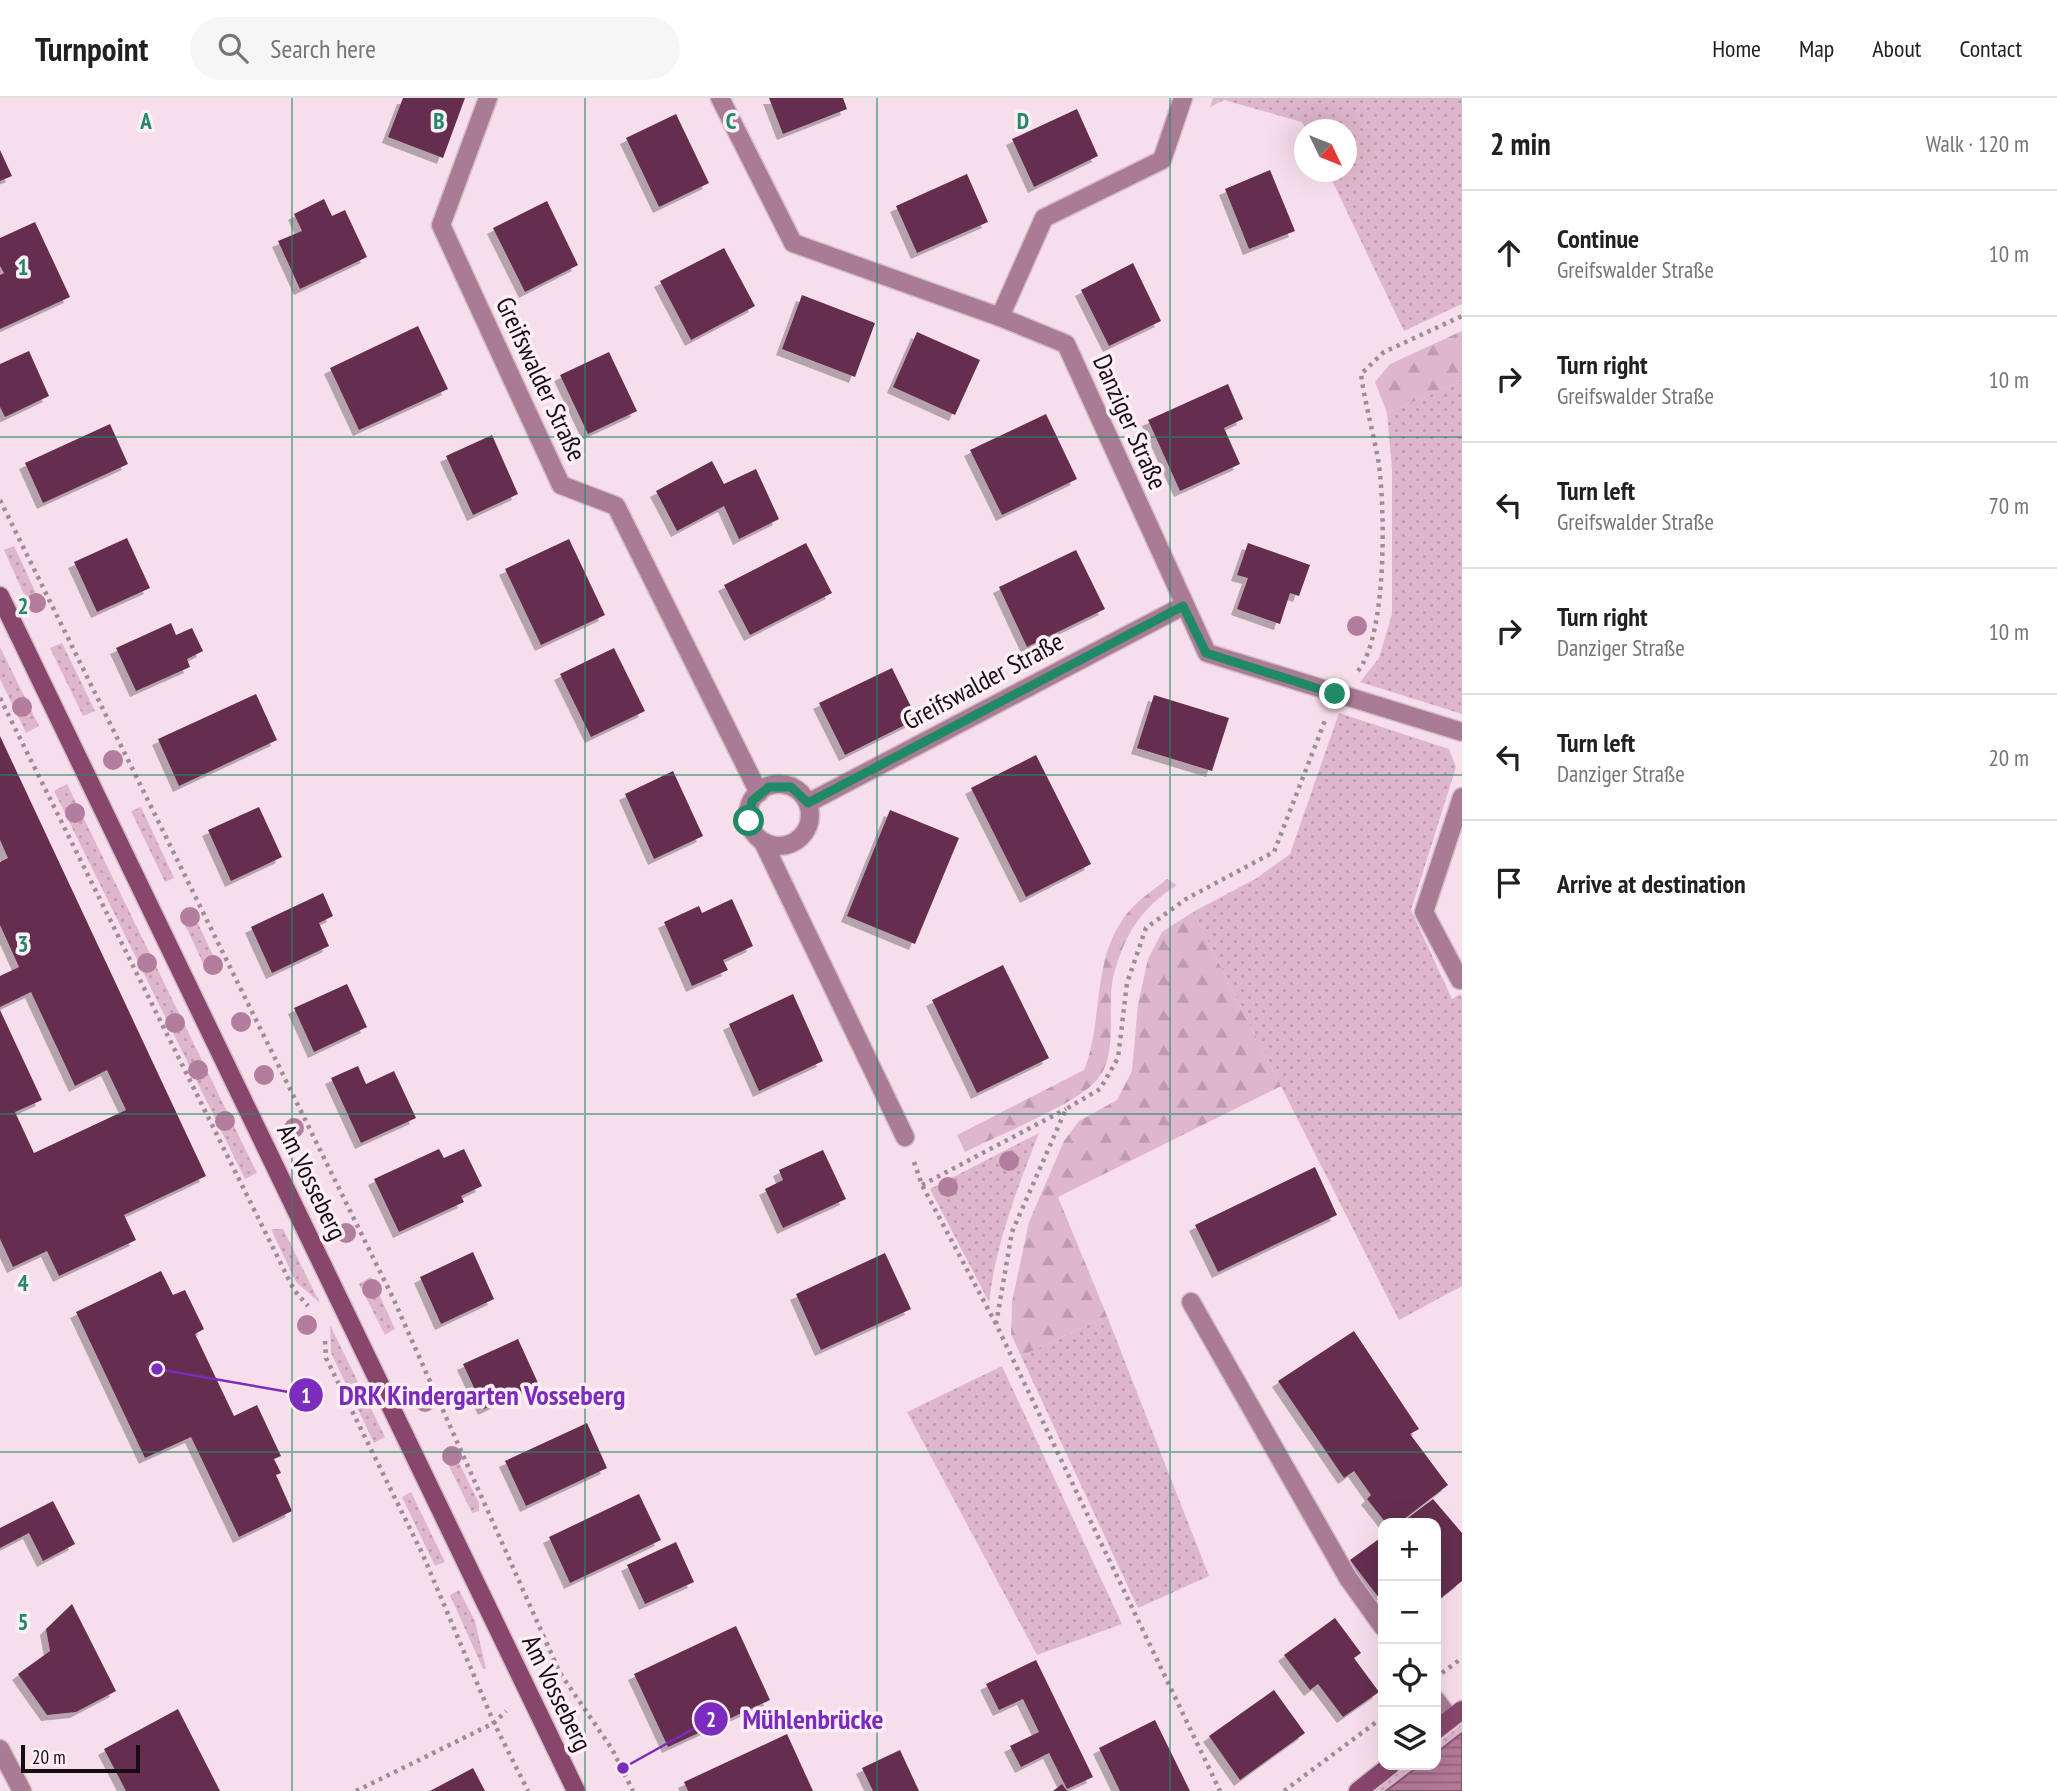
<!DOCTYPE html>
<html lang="en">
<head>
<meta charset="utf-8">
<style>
  :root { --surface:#fff; --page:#f6f6f6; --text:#202124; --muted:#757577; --line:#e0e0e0 }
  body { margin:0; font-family:"PT Sans Narrow",sans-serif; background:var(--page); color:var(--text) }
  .controls { position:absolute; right:21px; bottom:21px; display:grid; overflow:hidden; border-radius:14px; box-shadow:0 7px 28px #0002 }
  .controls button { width:63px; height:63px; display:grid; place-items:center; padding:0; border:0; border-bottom:2px solid var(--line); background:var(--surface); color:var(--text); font:35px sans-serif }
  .compass { position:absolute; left:1294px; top:21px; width:63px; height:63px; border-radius:50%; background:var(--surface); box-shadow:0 7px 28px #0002; rotate:133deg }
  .scale { position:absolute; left:21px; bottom:18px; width:119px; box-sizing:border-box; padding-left:7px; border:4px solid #150d11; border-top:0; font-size:19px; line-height:24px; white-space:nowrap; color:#150d11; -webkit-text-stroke:5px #feeff6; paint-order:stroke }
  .stop { position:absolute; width:21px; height:21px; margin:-16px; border:5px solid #208966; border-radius:50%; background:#fff }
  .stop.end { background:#208966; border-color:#fff; box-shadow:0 2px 7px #0008 }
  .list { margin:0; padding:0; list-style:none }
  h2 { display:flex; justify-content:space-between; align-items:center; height:91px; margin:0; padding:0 28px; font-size:30px }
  h2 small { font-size:23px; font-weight:400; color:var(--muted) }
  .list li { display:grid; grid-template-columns:46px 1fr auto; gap:21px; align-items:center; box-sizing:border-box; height:126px; padding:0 28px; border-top:2px solid var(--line) }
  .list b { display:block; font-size:26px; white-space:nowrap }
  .list p { margin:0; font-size:23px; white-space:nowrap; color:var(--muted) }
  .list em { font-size:23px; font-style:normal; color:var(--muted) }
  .icon { flex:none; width:38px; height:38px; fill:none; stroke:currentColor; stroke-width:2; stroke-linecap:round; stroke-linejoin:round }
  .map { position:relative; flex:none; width:1462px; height:1693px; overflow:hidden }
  header { display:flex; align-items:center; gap:42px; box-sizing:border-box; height:98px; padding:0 35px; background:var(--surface); border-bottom:2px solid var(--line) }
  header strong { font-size:33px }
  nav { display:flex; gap:38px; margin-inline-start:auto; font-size:24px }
  .search { width:490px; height:63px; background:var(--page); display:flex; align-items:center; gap:18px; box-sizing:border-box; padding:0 24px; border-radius:38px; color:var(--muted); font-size:26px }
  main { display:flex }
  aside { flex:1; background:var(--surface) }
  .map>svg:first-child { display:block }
</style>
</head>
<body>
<header>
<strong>Turnpoint</strong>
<div class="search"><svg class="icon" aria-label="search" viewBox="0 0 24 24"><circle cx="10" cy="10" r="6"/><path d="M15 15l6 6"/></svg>Search here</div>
<nav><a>Home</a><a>Map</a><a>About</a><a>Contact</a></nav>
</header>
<main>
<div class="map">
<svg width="1462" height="1693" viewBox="0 0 1462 1693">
  <defs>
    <pattern id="grass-dots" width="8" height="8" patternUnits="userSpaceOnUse" patternTransform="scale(1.75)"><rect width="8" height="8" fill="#dfb7cc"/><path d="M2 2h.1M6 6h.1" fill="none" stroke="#be9cae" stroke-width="1.8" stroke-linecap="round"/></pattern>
    <pattern id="forest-firs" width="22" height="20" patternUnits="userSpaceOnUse" patternTransform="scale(1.75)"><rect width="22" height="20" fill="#dfb7cc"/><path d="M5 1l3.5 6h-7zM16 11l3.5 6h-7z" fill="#be9cae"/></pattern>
    <pattern id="water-rules" width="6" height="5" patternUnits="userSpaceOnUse" patternTransform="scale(1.75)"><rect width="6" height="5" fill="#b6799b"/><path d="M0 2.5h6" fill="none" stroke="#93627d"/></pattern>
    <filter id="shadow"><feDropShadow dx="-6" dy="6" stdDeviation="0" flood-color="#0004"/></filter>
  </defs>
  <rect width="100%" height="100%" fill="#f7deeb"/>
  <!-- grass -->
  <g fill="url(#grass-dots)">
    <path d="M1213,0H1462V206L1404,233L1328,74H1346V32L1306,31L1302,24L1224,2L1210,9Z"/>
    <path d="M1462,283V616L1360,584L1379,560L1392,516V371L1387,315Z"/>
    <path d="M14,448L42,508L32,514L4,452Z"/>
    <path d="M62,545L95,613L83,618L50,550Z"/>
    <path d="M0,549L39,628L26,635L0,581Z"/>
    <path d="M1339,615L1449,651L1456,669L1411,812L1452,901L1460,896L1462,900V1188L1399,1222L1193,814L1257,780L1290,756Z"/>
    <path d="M67,686L257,1075L245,1081L54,693Z"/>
    <path d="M141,709L174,780L165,784L131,713Z"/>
    <path d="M192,813L219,870L208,876L181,818Z"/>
    <path d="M1039,1035C1017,1091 996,1145 989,1204L930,1091Z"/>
    <path d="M271,1131H283L320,1205L296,1184Z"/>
    <path d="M371,1179L395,1231L385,1237L359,1186Z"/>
    <path d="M1107,1218L1209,1478L1138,1510L1021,1258Z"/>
    <path d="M330,1227L385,1339L374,1345L331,1255Z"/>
    <path d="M1002,1268L1122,1526L1037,1557L907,1314Z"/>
    <path d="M451,1349L479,1405V1413L472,1415L442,1354Z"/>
    <path d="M411,1394L445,1464L435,1468L402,1399Z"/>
    <path d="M459,1492L475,1523L486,1571H483L450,1497Z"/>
    <path d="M1462,1626V1693H1374L1408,1667H1436V1646Z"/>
  </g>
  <!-- forest -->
  <g fill="url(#forest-firs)">
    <path d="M1462,233V283L1387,315L1375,284L1390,266Z"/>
    <path d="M1167,781L1177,787C1140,811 1124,837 1113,880C1106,913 1121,962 1092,987C1066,1010 999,1037 965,1054L957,1037L1084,972C1104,923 1091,861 1126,817C1136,803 1154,792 1167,781Z"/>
    <path d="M1193,814L1281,988L1058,1099L1107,1218L1021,1258L1011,1236L1012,1204L1029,1124L1064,1043L1079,1023L1117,1002L1132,973L1138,906L1148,861L1162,834Z"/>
  </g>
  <!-- water -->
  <path fill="url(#water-rules)" stroke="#865972" stroke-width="2" d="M1462,1635V1693H1386L1420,1667H1436V1655Z"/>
  <!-- building -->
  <g fill="#652f4f" filter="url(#shadow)">
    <path d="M403,0H465L443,60L388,39Z"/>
    <path d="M769,0H843L847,11L783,36Z"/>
    <path d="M1077,11L1098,58L1034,89L1012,41Z"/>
    <path d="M676,16L709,85L659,109L626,40Z"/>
    <path d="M0,52L12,78L0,83Z"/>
    <path d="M1270,72L1295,133L1249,151L1225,91Z"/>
    <path d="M967,76L988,124L917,155L896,108Z"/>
    <path d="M324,101L332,118L345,112L367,159L300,191L278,143L302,133L294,116Z"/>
    <path d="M547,103L578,167L525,194L493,130Z"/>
    <path d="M35,124L70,199L0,231V177L4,175L0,168V140Z"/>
    <path d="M724,150L755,208L691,242L660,183Z"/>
    <path d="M1133,165L1161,223L1109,248L1081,192Z"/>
    <path d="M802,197L875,225L855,279L782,251Z"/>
    <path d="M418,228L448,291L359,332L330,270Z"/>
    <path d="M917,234L980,262L955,317L893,289Z"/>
    <path d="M29,253L49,298L5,319L0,309V266Z"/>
    <path d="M609,254L637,313L588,336L560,277Z"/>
    <path d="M1228,286L1243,321L1224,330L1240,366L1180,393L1148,322Z"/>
    <path d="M1046,316L1077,381L1002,417L970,352Z"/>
    <path d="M110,326L128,366L43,405L25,365Z"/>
    <path d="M492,337L518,396L473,417L446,358Z"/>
    <path d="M712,363L724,386L756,371L779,421L739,441L724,408L677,433L656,393Z"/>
    <path d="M127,440L150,490L97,514L74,464Z"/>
    <path d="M569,441L605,517L541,547L505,471Z"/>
    <path d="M806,445L832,495L750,537L724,487Z"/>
    <path d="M1248,445L1310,467L1299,498L1290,495L1280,526L1237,511L1248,480L1237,477Z"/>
    <path d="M1076,452L1105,511L1027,549L999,489Z"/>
    <path d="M171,525L176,537L192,530L203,553L187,561L190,569L136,593L116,550Z"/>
    <path d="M614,550L645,613L591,639L560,576Z"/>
    <path d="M892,570L917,621L845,657L819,605Z"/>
    <path d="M256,596L277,642L179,688L158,641Z"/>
    <path d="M1154,597L1229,620L1212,673L1137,650Z"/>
    <path d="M0,638L206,1078L124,1117L136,1142L59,1178L47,1153L13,1169L0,1141V912L42,1002L15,1014L34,1055L126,1012L107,972L75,988L31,894L0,909V878L19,869L0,827V764L8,760L0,742Z"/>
    <path d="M1036,657L1091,766L1026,799L971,690Z"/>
    <path d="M673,673L703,738L654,761L625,696Z"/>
    <path d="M259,709L282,759L231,783L208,732Z"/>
    <path d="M890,712L959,740L915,846L847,818Z"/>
    <path d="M323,795L333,818L319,825L329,848L272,875L251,829Z"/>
    <path d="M732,801L753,848L723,862L728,872L692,888L664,824L699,808L702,815Z"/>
    <path d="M1003,867L1049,960L977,995L932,902Z"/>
    <path d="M347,886L367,929L314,954L294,910Z"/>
    <path d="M793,896L823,963L759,993L729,926Z"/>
    <path d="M358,968L366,986L394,973L416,1020L361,1045L331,980Z"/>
    <path d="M439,1051L444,1060L464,1051L482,1088L461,1098L464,1104L399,1134L374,1081Z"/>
    <path d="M823,1052L846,1101L783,1130L765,1091L783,1082L779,1072Z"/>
    <path d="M1315,1069L1337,1117L1218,1174L1195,1127Z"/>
    <path d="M473,1154L494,1201L441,1226L420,1179Z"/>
    <path d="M885,1155L911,1211L821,1252L796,1196Z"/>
    <path d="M161,1173L173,1197L185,1192L204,1231L195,1236L234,1318L257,1307L281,1358L274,1361L281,1375L276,1377L292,1413L239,1439L191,1339L145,1360L76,1214Z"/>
    <path d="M1354,1233L1419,1331L1410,1336L1448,1387L1399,1425H1386L1367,1401L1371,1397L1354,1373L1344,1380L1278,1283Z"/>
    <path d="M518,1241L538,1285L484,1311L463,1266Z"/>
    <path d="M587,1325L607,1370L526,1408L505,1363Z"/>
    <path d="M639,1396L661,1442L570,1485L549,1439Z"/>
    <path d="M1433,1401L1462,1435V1483L1436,1504V1425H1401Z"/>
    <path d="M53,1403L75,1446L43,1463L29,1435L0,1450V1430Z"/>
    <path d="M1383,1438V1505L1350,1462Z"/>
    <path d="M676,1444L694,1484L645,1506L627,1467Z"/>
    <path d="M72,1506L116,1593L76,1614L47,1617L18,1576L50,1553L46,1531Z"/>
    <path d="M1335,1520L1361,1555L1354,1560L1379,1594L1343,1619L1318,1586L1310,1592L1284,1557Z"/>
    <path d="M736,1528L770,1602L668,1649L634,1576Z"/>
    <path d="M1036,1562L1093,1679L1067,1691L1049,1655L1021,1669L1010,1648L1039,1634L1023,1601L999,1612L986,1586Z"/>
    <path d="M1274,1592L1305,1635L1240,1682L1209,1638Z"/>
    <path d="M178,1611L220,1693H126L104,1651Z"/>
    <path d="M1155,1622L1190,1693H1120L1099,1650Z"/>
    <path d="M787,1636L813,1693H688L684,1684Z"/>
    <path d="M900,1652L919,1693H873L862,1670Z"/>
    <path d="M473,1670L485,1693H430Z"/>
    <path d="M1062,1686L1067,1693H1053Z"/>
  </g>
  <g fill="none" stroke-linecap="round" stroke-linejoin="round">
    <defs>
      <g id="lane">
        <path d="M1191,1204L1348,1480L1383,1529"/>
        <path d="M1436,1602L1450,1621"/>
      </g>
      <g id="street">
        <path d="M488,0L441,127L561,387L616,408L759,695"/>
        <path d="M720,0L793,145L1000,219L1066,246L1207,555L1462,634"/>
        <path d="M1000,219L1044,120L1162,62L1183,0"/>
        <circle cx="779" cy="717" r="31"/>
        <path d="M808,705L1183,508"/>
        <path d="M763,744L905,1039"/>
        <path d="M1460,882L1424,814L1462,699"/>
        <path d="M0,1651L22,1693"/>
      </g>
      <g id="secondary">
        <path d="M0,498L576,1693"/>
        <path d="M1436,1632L1462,1612"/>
        <path d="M1358,1693L1391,1667"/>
      </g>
    </defs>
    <!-- lane casing -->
    <use href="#lane" stroke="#d3bdc8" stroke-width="21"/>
    <!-- street casing -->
    <use href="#street" stroke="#d3bdc8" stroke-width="21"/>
    <!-- secondary casing -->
    <use href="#secondary" stroke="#d3bdc8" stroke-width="21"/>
    <!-- path -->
    <g stroke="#9f8d96" stroke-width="4.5" stroke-dasharray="3.5 5" stroke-linecap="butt">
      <path d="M0,402L393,1200L560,1575L612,1651L633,1693"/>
      <path d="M1358,573C1387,537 1385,413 1379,367C1374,336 1365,307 1361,276L1384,254L1462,218"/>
      <path d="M0,600L294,1192L308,1208"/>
      <path d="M914,1064L922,1087L996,1226L1220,1693"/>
      <path d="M922,1087L1066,1011"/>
      <path d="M996,1226L1012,1134L1066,1011L1100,991L1118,960L1127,885L1146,830L1186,801L1274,754L1326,620"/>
      <path d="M325,1243L326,1260L423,1457L494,1625L528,1693"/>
      <path d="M1442,1575L1462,1560"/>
      <path d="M356,1693L494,1625L506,1613"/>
      <path d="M1284,1693L1383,1619"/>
    </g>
    <!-- lane -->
    <use href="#lane" stroke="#a97b94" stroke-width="18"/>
    <!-- street -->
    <use href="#street" stroke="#a97b94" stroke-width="18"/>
    <!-- secondary -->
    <use href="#secondary" stroke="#88466d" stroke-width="18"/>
  </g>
  <!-- trees -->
  <g fill="#b37e9d">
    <circle cx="36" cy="505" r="10"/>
    <circle cx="1357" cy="528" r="10"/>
    <circle cx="22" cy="609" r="10"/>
    <circle cx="113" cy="662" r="10"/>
    <circle cx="75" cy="715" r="10"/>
    <circle cx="190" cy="819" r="10"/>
    <circle cx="147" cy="865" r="10"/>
    <circle cx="213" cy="867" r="10"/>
    <circle cx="241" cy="924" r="10"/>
    <circle cx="175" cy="925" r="10"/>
    <circle cx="198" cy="972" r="10"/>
    <circle cx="264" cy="977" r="10"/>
    <circle cx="225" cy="1023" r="10"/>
    <circle cx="294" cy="1030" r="10"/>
    <circle cx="1009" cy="1063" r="10"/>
    <circle cx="948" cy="1089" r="10"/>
    <circle cx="346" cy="1135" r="10"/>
    <circle cx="372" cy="1191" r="10"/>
    <circle cx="307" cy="1227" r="10"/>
    <circle cx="425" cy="1304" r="10"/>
    <circle cx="452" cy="1358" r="10"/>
  </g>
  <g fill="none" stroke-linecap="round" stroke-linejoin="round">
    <!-- route -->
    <path stroke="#208966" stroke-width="9" d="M749,723L752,703L769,689H791L808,705L1183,508L1206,555L1335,596"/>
  </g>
  <!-- grid -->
  <path fill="none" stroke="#208966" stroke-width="2" stroke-opacity="0.55" d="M292,0V1693M585,0V1693M877,0V1693M1170,0V1693M0,339H1462M0,677H1462M0,1016H1462M0,1354H1462"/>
  <g text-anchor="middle" stroke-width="7" stroke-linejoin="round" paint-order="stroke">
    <!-- street labels -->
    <g font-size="26" fill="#150d11" stroke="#feeff6">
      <text transform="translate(541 281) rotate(65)" y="9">Greifswalder Straße</text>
      <text transform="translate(1130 324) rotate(66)" y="9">Danziger Straße</text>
      <text transform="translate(983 583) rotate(-28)" y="9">Greifswalder Straße</text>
      <text transform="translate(312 1084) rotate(64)" y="9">Am Vosseberg</text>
      <text transform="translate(557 1595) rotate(64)" y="9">Am Vosseberg</text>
    </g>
  </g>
  <g font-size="23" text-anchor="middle" font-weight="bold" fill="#208966" stroke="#feeff6" stroke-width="7" stroke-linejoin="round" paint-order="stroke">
    <text x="146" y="31">A</text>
    <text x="439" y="31">B</text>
    <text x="731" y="31">C</text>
    <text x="1023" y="31">D</text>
    <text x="23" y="177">1</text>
    <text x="23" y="516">2</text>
    <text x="23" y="854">3</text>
    <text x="23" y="1193">4</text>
    <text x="23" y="1532">5</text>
  </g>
  <!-- callouts -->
  <path fill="none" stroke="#7b2cbf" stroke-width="2.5" d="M157 1271L306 1297M623 1670L711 1621"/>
  <g fill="#7b2cbf" stroke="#feeff6" stroke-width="2.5">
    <circle cx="157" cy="1271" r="7"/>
    <circle cx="623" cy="1670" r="7"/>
    <circle cx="306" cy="1297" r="18"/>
    <circle cx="711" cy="1621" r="18"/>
  </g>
  <g font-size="21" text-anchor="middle" font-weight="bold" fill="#fff">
    <text x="306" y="1305">1</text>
    <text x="711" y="1629">2</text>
  </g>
  <g font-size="28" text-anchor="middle" font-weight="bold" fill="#7b2cbf" stroke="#feeff6" stroke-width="7" stroke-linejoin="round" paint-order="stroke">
    <text x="482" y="1307">DRK Kindergarten Vosseberg</text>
    <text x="813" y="1631">Mühlenbrücke</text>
  </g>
</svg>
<div class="controls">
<button>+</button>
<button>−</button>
<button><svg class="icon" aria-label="locate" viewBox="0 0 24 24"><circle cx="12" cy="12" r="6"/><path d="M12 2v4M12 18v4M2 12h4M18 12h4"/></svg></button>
<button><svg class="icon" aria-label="layers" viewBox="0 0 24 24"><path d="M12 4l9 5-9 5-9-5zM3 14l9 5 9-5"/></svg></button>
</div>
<svg class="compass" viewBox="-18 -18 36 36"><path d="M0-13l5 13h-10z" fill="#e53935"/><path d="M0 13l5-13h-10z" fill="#757577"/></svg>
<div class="scale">20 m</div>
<div class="stop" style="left:749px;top:723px"></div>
<div class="stop end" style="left:1335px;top:596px"></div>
</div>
<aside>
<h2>2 min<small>Walk · 120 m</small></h2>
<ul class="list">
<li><svg class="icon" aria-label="ahead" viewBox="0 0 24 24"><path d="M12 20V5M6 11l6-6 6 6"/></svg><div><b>Continue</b><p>Greifswalder Straße</p></div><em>10 m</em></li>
<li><svg class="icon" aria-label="right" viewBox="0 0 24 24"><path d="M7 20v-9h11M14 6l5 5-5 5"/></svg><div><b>Turn right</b><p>Greifswalder Straße</p></div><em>10 m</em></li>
<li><svg class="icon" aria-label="left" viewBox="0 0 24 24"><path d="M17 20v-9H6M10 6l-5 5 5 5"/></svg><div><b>Turn left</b><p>Greifswalder Straße</p></div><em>70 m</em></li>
<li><svg class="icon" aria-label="right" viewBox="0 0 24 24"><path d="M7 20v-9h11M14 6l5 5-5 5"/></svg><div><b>Turn right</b><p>Danziger Straße</p></div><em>10 m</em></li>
<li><svg class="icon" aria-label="left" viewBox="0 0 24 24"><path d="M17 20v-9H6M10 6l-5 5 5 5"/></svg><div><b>Turn left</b><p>Danziger Straße</p></div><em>20 m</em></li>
<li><svg class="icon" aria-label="arrive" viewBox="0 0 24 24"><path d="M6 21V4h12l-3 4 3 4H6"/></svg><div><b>Arrive at destination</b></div></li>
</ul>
</aside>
</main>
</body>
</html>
